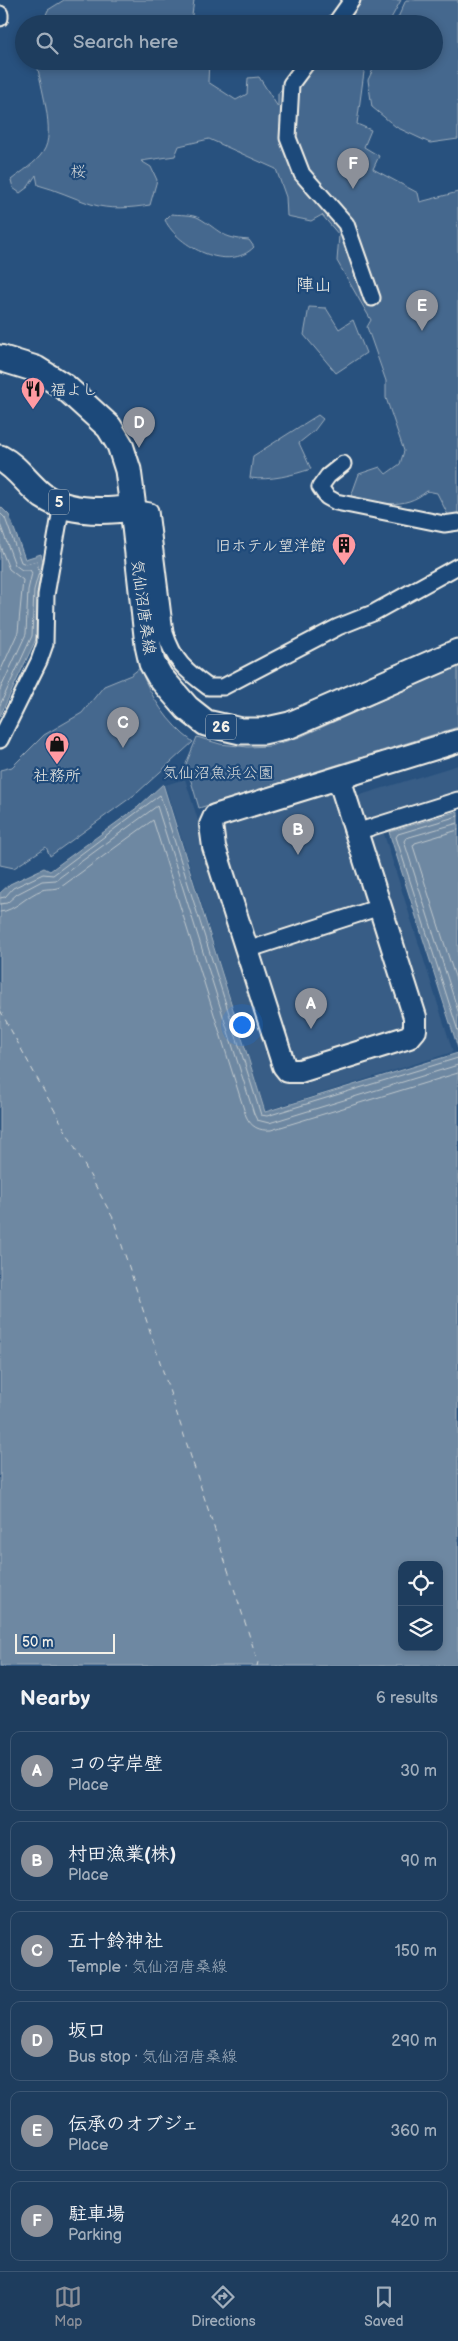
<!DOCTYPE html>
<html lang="en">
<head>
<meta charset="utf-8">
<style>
  :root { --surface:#1e3d5e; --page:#264464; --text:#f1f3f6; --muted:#a1aebc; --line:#3c5673; --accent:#8c9099 }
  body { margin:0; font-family:"Balsamiq Sans","Klee One",sans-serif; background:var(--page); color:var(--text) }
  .controls { position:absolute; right:15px; bottom:15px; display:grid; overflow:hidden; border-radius:10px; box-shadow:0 2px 8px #0003 }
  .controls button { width:45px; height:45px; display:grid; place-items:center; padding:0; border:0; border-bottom:1px solid var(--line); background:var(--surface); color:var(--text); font:25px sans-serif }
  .scale { position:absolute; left:15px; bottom:12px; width:100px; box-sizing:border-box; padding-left:5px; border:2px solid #f4f1e8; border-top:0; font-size:14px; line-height:18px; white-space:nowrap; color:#f4f1e8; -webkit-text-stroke:4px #1f4a7a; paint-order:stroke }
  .you { position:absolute; left:241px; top:1024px; width:18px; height:18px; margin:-12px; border:4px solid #fff; border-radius:50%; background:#1a73e8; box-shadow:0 0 0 8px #1a73e833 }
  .badge { display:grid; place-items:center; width:32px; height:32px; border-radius:50%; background:var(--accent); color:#fff; font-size:16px; font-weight:700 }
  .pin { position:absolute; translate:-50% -41px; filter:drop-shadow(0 1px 2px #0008) }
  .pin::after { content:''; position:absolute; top:26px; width:18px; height:15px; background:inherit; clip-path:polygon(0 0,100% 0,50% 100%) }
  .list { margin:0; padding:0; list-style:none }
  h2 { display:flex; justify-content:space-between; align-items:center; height:65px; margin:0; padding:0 20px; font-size:21px }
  h2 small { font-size:16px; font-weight:400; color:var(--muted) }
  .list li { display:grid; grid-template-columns:32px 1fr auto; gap:15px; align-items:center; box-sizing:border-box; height:80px; margin:0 10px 10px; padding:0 10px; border:1px solid var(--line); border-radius:10px }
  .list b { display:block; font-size:19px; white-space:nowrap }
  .list p { margin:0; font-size:16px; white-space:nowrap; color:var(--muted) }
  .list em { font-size:16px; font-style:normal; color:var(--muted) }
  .icon { flex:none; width:28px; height:28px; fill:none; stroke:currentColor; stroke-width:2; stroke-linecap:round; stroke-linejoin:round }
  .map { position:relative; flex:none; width:458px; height:1666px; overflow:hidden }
  .search { position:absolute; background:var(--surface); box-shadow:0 2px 8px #0003; left:15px; right:15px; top:15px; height:55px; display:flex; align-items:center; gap:12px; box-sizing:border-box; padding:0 18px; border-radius:28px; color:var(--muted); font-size:19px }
  .sheet { height:605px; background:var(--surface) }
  nav { display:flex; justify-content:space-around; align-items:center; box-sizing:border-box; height:70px; border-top:1px solid var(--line); background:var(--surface); font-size:14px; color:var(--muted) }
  nav a { display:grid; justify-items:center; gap:2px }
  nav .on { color:var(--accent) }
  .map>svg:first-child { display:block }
</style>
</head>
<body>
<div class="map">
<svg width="458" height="1666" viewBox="0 0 458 1666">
  <rect width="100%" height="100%" fill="#28517e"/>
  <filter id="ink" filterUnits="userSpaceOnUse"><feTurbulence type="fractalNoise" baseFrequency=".02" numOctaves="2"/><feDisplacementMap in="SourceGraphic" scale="10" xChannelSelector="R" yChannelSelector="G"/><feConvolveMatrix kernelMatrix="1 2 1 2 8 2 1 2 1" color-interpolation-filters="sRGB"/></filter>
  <g filter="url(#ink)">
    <!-- built -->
    <path fill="#375d86" d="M458,765V807L383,831L453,1052L265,1111L165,785L185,779L202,833L353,785L357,796Z"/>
    <!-- green -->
    <g fill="#45688e" stroke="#9cacbb">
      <path d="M64,0H194L192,15L197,24H42L48,10Z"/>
      <path d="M344,0H401L388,24H327Z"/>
      <path d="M406,0H458V139L430,143L396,127L372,107L368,80L377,61H434V24H395Z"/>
      <path d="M37,61H209L208,82L236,100L247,94L248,78L259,77L278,107V94L301,61H369L364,72L357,124L371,130L364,147L379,156L373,169L418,193L420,202L458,192V514L449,517L437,493L427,491C403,511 379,502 350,499L359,474L380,467L386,474L400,464L404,451L386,398V381L367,327L371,320L337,261L339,235L322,215L311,221L287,216L286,197L276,169L209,139L179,146L175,156L141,161L151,167L157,180L150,205C130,208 110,210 91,204C73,198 57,190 38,185L36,175L28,187L20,193L13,188L11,180C21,172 36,163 43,152C57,132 39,85 37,61Z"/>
      <path d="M171,214C179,215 192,214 199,218C221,231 220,238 249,240L254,247C229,273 178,247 165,220Z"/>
      <path d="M309,307L326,308L339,329L353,320L366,353L336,373L304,335Z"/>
      <path d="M318,415L323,419L314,431L299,443L311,469C292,475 271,481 250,478L253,456Z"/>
      <path d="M458,666V727L199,808L186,764L197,737L220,744L248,747L270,746L300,737Z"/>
      <path d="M140,668C150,696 168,724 193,742L137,793L50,856L46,847L14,868L0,865V770L12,767L44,735L82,713L104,686L131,675Z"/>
    </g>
    <!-- water -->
    <g fill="#6e88a2" stroke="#a4b2be" fill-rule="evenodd">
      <path d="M0,506L9,515L25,559L41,554L43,561L44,572L39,591L37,637L0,716Z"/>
      <path d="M163,784L265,1112L458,1053V1666H0V893L10,884L44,868L50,871L138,807ZM402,1565H439V1647H402Z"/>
      <path d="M458,811V1048L389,832Z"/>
    </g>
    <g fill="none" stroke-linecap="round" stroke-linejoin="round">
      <!-- shore -->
      <g stroke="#bec7cc" stroke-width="1">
        <path d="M0,513L5,518L21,562L26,564L37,561L39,572L34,590L32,636L0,705"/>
        <path d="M0,524L15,565L22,570H30L32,573L28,590L26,634L0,690"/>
        <path d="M0,546L9,569L23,580L18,632L0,672"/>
        <path d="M458,816L398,834L396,837L458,1031"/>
        <path d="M458,823L406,838L404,841L458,1011"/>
        <path d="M458,830L415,843L413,846L458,986"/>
        <path d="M0,898L5,897L13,888L43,874L53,875L160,795L261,1115L267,1116L458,1058"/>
        <path d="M0,904L7,903L17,894L42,881L56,880L157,806L254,1114L257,1120L269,1123L458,1065"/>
        <path d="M0,912C15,911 27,895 42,890C48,888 54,890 61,887L153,820L246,1116C251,1127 259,1131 271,1130L458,1073"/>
      </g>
      <!-- ferry -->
      <path stroke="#d9dcda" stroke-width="1" stroke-dasharray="6 5" stroke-linecap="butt" d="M0,1010L113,1218L258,1662L257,1666"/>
      <defs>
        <g id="street">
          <path d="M0,14V18"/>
          <path d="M335,24L352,0"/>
          <path d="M308,61L291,84L288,138L302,174L346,224L372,298"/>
          <path d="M343,464L328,476L320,487L327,497L336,502L444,524L458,522"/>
          <path d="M133,508L150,511L165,633C174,661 185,670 208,687H223L338,627L373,613L458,566"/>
          <path d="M0,740L39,661L45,644L46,595L62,504"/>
          <path d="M356,832L458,800"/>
          <path d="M247,950L380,907"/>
        </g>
        <path id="secondary" d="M339,778L415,1017V1030L409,1037L300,1071H288L284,1066L214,847L211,825L215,816L458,741"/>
        <g id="primary">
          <path d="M0,358L36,369L65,387L109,427L120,445L128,470L133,508L148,645L152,663L160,677L187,708L206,723L241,731H263L290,725L458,652"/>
          <path d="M0,458C18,467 27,484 43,496C68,513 105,512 133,508"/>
        </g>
      </defs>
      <!-- street casing -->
      <use href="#street" stroke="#f4f1e8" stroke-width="19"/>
      <!-- secondary casing -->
      <use href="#secondary" stroke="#f4f1e8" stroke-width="26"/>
      <!-- primary casing -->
      <use href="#primary" stroke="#f4f1e8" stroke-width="29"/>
      <!-- street -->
      <use href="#street" stroke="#1f4a7a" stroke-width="15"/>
      <!-- secondary -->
      <use href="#secondary" stroke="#1f4a7a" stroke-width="22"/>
      <!-- primary -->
      <use href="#primary" stroke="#1f4a7a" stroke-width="25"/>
    </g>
  </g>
  <!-- icons -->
  <defs>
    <symbol id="restaurant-pin" viewBox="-11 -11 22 30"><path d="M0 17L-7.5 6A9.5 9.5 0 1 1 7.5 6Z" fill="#ff9aa2" stroke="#1f4a7a"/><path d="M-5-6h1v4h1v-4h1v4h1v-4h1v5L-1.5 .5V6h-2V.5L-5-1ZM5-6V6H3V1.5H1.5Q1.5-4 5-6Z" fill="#111"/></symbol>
    <symbol id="building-pin" viewBox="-11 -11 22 30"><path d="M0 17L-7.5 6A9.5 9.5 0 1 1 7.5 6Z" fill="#ff9aa2" stroke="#1f4a7a"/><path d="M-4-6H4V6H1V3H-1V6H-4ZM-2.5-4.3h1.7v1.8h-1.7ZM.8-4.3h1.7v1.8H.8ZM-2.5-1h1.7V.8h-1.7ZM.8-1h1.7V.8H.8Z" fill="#111"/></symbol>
    <symbol id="shop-pin" viewBox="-11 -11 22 30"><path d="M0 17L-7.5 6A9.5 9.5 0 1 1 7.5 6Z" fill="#ff9aa2" stroke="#1f4a7a"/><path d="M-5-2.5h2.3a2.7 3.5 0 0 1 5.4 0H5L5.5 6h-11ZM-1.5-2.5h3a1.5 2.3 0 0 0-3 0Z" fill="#111"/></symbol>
  </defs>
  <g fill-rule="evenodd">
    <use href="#restaurant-pin" x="19" y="375" width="28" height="38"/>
    <use href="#building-pin" x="330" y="531" width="28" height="38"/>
    <use href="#shop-pin" x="43" y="730" width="28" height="38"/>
  </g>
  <g text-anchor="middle" stroke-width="4.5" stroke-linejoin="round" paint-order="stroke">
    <!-- shield labels -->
    <g fill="#1f4a7a" stroke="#b4bfc7" stroke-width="1">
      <rect x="49" y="489.5" width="20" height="25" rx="4"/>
      <rect x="206" y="714.5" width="30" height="25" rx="4"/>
    </g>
    <g font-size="15" font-weight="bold" fill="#f4f1e8">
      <text x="59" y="507">5</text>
      <text x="221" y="732">26</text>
    </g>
    <!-- park labels -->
    <g font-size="16" fill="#dadcda" stroke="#1f4a7a">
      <text x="78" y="177">桜</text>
      <text x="218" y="778">気仙沼魚浜公園</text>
    </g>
    <!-- poi labels -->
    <g font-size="16" fill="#f4f1e8" stroke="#1f4a7a" text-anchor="start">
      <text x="50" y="395">福よし</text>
      <text x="326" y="551" text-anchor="end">旧ホテル望洋館</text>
      <text x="57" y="781" text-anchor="middle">社務所</text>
    </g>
    <!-- street labels -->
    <g font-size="16" fill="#f4f1e8" stroke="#1f4a7a">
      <text transform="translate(144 607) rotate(82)" y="6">気仙沼唐桑線</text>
    </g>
    <!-- neighbourhood labels -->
    <g font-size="18" fill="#f4f1e8" stroke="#1f4a7a">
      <text x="314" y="291">陣山</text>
    </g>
  </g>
</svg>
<div class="controls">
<button><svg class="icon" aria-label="locate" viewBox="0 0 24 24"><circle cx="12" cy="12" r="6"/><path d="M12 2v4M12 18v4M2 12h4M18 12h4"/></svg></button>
<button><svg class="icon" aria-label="layers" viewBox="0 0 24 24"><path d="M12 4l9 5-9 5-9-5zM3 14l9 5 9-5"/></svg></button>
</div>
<div class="scale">50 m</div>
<div class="you"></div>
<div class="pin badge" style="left:311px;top:1029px">A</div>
<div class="pin badge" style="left:298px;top:855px">B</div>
<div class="pin badge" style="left:123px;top:748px">C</div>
<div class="pin badge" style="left:139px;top:448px">D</div>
<div class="pin badge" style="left:422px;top:331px">E</div>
<div class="pin badge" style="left:353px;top:189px">F</div>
<div class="search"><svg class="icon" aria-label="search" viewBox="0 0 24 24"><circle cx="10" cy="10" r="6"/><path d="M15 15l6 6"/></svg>Search here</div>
</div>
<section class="sheet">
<h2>Nearby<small>6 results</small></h2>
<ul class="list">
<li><span class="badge">A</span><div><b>コの字岸壁</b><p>Place</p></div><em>30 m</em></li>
<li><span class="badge">B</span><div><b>村田漁業(株)</b><p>Place</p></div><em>90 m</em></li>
<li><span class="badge">C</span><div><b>五十鈴神社</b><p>Temple · 気仙沼唐桑線</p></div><em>150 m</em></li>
<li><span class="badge">D</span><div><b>坂口</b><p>Bus stop · 気仙沼唐桑線</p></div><em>290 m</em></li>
<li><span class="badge">E</span><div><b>伝承のオブジェ</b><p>Place</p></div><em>360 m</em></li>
<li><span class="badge">F</span><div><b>駐車場</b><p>Parking</p></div><em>420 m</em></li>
</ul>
</section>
<nav>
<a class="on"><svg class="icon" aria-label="map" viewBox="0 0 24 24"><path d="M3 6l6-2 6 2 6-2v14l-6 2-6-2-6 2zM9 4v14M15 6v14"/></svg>Map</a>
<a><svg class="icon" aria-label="directions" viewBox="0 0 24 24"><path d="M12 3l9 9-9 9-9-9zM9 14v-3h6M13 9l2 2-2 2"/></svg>Directions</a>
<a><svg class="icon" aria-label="saved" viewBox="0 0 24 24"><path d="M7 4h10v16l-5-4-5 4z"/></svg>Saved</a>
</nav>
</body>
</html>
